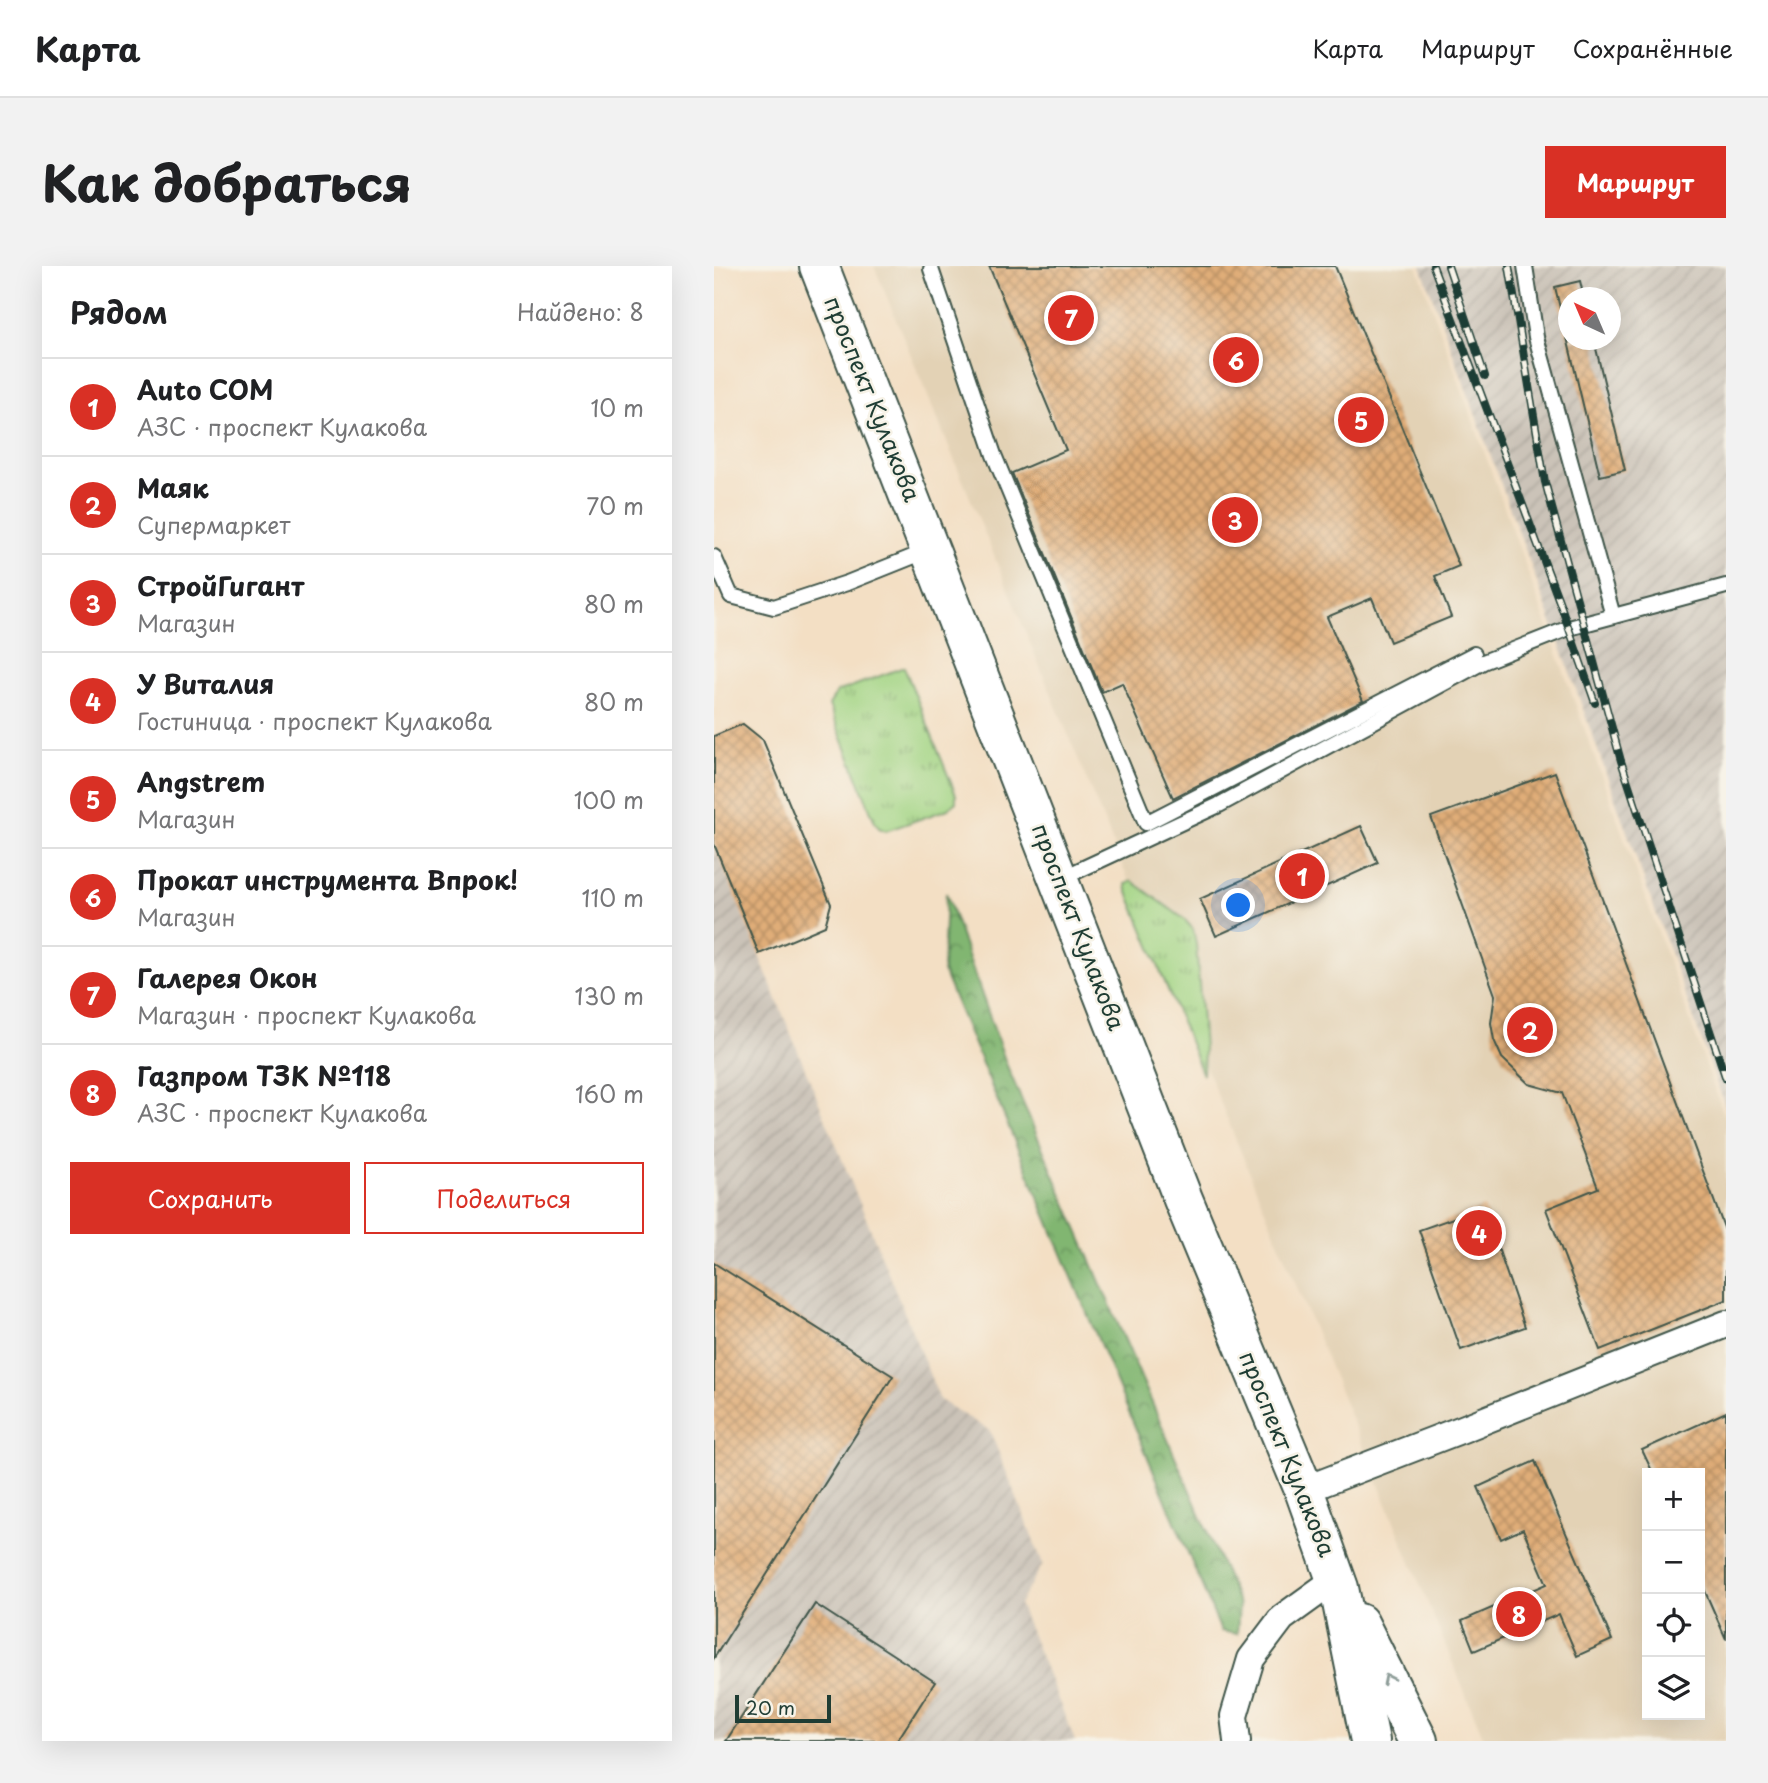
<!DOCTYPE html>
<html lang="ru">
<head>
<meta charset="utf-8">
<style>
  :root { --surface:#fff; --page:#f2f2f2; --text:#202124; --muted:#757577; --line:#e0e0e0; --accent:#d93025 }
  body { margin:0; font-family:"Playpen Sans",sans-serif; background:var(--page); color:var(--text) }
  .controls { position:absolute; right:21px; bottom:21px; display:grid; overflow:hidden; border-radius:0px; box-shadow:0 7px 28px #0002 }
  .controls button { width:63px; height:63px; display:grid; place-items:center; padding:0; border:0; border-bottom:2px solid var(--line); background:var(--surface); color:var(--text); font:35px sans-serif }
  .compass { position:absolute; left:844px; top:21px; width:63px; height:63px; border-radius:50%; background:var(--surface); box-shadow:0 7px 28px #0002; rotate:316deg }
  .scale { position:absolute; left:21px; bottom:18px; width:96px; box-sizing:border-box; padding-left:7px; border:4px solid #1f3d34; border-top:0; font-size:19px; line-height:24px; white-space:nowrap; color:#1f3d34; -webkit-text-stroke:5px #f7f3e8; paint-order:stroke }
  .you { position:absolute; left:525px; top:640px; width:24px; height:24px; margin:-18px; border:5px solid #fff; border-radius:50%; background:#1a73e8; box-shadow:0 0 0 10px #1a73e833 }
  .badge { display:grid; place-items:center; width:46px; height:46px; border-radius:50%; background:var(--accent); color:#fff; font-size:23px; font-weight:700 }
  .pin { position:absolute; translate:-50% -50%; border:4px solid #fff; box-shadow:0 2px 7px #0006 }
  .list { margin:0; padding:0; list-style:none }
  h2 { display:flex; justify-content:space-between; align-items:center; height:91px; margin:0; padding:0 28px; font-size:30px }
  h2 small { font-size:23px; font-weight:400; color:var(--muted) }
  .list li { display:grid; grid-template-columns:46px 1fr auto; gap:21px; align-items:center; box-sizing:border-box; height:98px; padding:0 28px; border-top:2px solid var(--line) }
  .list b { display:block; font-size:26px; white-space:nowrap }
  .list p { margin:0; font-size:23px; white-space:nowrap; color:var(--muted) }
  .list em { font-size:23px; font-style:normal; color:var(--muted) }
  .actions { display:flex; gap:14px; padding:21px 28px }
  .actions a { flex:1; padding:16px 0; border:2px solid var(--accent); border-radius:0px; text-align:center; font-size:24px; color:var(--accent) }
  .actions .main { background:var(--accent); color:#fff }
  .icon { flex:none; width:38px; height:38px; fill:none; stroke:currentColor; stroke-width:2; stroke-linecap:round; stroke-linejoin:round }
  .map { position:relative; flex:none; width:1012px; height:1475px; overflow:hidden; border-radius:0px }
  header { display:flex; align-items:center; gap:42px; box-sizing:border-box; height:98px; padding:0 35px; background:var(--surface); border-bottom:2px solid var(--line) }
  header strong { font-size:33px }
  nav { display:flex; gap:38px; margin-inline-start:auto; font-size:24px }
  .intro { display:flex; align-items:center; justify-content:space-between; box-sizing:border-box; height:168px; padding:0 42px }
  h1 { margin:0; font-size:49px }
  .button { padding:18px 32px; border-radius:0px; background:var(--accent); color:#fff; font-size:24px; font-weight:700 }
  main { display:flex; gap:42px; padding:0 42px }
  aside { flex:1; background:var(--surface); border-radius:0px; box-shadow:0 7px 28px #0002 }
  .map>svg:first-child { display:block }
</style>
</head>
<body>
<header>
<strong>Карта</strong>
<nav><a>Карта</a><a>Маршрут</a><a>Сохранённые</a></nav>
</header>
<div class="intro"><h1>Как добраться</h1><a class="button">Маршрут</a></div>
<main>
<aside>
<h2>Рядом<small>Найдено: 8</small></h2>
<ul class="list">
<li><span class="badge">1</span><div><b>Auto COM</b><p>АЗС · проспект Кулакова</p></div><em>10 m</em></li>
<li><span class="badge">2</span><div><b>Маяк</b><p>Супермаркет</p></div><em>70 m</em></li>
<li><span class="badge">3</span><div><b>СтройГигант</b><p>Магазин</p></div><em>80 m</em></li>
<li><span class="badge">4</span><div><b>У Виталия</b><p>Гостиница · проспект Кулакова</p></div><em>80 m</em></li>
<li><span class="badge">5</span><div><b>Angstrem</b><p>Магазин</p></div><em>100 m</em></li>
<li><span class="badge">6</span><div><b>Прокат инструмента Впрок!</b><p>Магазин</p></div><em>110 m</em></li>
<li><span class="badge">7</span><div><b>Галерея Окон</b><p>Магазин · проспект Кулакова</p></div><em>130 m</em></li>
<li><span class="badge">8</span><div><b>Газпром ТЗК №118</b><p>АЗС · проспект Кулакова</p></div><em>160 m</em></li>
</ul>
<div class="actions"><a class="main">Сохранить</a><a>Поделиться</a></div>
</aside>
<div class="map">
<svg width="1012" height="1475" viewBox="0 0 1012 1475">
  <defs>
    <pattern id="industrial-furrows" width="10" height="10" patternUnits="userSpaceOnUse" patternTransform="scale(1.75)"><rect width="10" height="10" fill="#cbc3b8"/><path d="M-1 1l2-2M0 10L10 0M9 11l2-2" fill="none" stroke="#aea89f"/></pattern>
    <pattern id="grass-tufts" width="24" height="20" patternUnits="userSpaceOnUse" patternTransform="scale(1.75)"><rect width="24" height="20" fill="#a2d483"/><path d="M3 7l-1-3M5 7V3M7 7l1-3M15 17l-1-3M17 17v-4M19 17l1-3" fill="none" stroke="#83ad6c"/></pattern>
    <pattern id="forest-crowns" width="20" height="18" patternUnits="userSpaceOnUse" patternTransform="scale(1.75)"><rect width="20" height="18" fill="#81b671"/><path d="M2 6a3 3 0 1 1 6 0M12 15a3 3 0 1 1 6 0" fill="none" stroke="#69955e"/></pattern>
    <pattern id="building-cross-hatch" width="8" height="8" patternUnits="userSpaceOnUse" patternTransform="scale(1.75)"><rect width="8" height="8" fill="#e0ad78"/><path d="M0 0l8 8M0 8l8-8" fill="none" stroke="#b58e63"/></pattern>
  </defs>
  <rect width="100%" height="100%" fill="#f7f3e8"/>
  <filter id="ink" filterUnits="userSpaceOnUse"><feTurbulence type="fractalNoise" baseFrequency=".0143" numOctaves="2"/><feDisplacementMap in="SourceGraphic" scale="14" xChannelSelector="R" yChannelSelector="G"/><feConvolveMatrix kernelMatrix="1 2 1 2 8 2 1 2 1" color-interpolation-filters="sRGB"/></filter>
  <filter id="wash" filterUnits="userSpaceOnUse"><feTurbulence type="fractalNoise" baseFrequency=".00686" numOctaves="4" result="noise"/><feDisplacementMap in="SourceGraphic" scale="28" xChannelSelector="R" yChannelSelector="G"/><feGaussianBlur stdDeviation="1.57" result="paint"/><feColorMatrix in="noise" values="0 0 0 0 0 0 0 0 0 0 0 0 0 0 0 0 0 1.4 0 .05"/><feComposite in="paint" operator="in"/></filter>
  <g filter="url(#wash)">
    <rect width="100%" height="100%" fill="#f3dfc4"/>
    <!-- built -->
    <path fill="#e3d2b5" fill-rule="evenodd" d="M160,0H703L1012,854V1475H771ZM933,1207H986V1449H933Z"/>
    <!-- industrial -->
    <g fill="url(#industrial-furrows)" fill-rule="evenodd">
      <path d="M707,0H1012V843L852,395ZM855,32H897V74H855Z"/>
      <path d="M0,579L226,1134L276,1165L329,1298L305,1338L361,1475H0Z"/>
    </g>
    <!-- grass -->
    <g fill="url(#grass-tufts)" stroke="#60885c" stroke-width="2">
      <path d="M190,401L242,529V536L234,543L172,565L165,562L161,556L115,439L123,426Z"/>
      <path d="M418,615L470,653L479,663L482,678L490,782L489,809L413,624L412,618Z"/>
    </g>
    <!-- forest -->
    <path fill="url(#forest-crowns)" stroke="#507a52" stroke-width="2" d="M232,627L293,800L525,1339L523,1368L507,1365L229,705Z"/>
    <g id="blocks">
      <!-- building -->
      <g fill="url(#building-cross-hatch)">
        <path d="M275,0H621L745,300L721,310L737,351L676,376L658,332L613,351L649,435L459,532L408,417L388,426L298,207L352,184Z"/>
        <path d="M866,15L870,32H855V74H880L911,204L886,210L841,21Z"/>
        <path d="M29,458L49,474L117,638L111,660L45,688L0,578V470Z"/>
        <path d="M841,506L1012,967V1034L886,1084L832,943L884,922L848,827L815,818L788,792L780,774L777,757L781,729L717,551Z"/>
        <path d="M647,560L664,597L502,670L486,633Z"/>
        <path d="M770,941L811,1061L747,1084L705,964Z"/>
        <path d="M0,997L179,1110L0,1392Z"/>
        <path d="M1012,1146V1373L986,1314V1207H939L928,1184Z"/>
        <path d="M821,1195L898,1374L863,1390L845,1348L760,1385L748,1355L833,1318L809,1263L787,1273L764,1221Z"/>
        <path d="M101,1338L221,1416L183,1475H12Z"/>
      </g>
    </g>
  </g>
  <g filter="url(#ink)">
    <use href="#blocks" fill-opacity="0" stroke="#3f554a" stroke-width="2"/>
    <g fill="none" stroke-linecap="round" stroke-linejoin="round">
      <defs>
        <g id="lane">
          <path d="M811,0L822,71L899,350"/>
          <path d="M217,3L280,189L432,557L760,388"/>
          <path d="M0,291L17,330L60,341L133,317L213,285"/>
          <path d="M346,613L505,539L769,396L855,362L1012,320"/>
        </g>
        <g id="street">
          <path d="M590,1224L746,1164L1012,1058"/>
          <path d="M523,1475L520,1450L537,1393L568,1352L622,1313"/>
        </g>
        <g id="primary">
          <path d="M105,0L469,933L590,1224L625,1322L656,1475"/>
          <path d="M645,1357L704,1475"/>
        </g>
      </defs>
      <!-- lane casing -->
      <use href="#lane" stroke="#3f554a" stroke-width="18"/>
      <!-- street casing -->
      <use href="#street" stroke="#3f554a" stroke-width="30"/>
      <!-- primary casing -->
      <use href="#primary" stroke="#3f554a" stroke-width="42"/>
      <!-- lane -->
      <use href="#lane" stroke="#fff" stroke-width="14"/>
      <!-- street -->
      <use href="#street" stroke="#fff" stroke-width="26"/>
      <!-- primary -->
      <use href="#primary" stroke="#fff" stroke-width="38"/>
      <defs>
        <g id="rail">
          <path d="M719,0L848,343L881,437"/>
          <path d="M734,0L771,110"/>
          <path d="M795,0L831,216L907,495L1012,813"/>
        </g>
      </defs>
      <!-- rail casing -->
      <use href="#rail" stroke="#1f3d34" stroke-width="8"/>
      <!-- rail -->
      <use href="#rail" stroke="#f7f3e8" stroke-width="5" stroke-dasharray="16" stroke-linecap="butt"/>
    </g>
    <!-- one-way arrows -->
    <defs><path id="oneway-chevron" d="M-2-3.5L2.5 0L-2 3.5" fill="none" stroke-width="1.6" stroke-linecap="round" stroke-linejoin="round" transform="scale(1.75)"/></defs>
    <use stroke="#8f9e9a" href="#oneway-chevron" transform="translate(674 1413) rotate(-116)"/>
  </g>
  <g text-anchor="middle" stroke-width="5" stroke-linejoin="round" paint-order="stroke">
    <!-- street labels -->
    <g font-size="23" fill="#1f3d34" stroke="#f7f3e8">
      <text transform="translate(158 133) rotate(68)" y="8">проспект Кулакова</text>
      <text transform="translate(364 661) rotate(69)" y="8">проспект Кулакова</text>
      <text transform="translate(573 1188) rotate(68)" y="8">проспект Кулакова</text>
    </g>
  </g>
</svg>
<div class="controls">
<button>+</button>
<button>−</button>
<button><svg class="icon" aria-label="locate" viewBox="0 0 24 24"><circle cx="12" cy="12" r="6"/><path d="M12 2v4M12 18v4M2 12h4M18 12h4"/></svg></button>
<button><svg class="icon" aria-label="layers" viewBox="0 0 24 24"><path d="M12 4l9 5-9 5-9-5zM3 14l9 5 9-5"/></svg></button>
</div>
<svg class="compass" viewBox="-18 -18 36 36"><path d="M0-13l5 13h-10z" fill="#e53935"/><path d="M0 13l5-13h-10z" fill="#757577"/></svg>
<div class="scale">20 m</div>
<div class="you"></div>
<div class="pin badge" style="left:588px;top:610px">1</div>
<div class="pin badge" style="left:816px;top:764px">2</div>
<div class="pin badge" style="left:521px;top:254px">3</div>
<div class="pin badge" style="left:765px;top:967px">4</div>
<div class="pin badge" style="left:647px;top:154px">5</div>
<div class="pin badge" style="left:522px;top:94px">6</div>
<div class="pin badge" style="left:357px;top:52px">7</div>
<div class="pin badge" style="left:805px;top:1348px">8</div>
</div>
</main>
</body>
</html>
